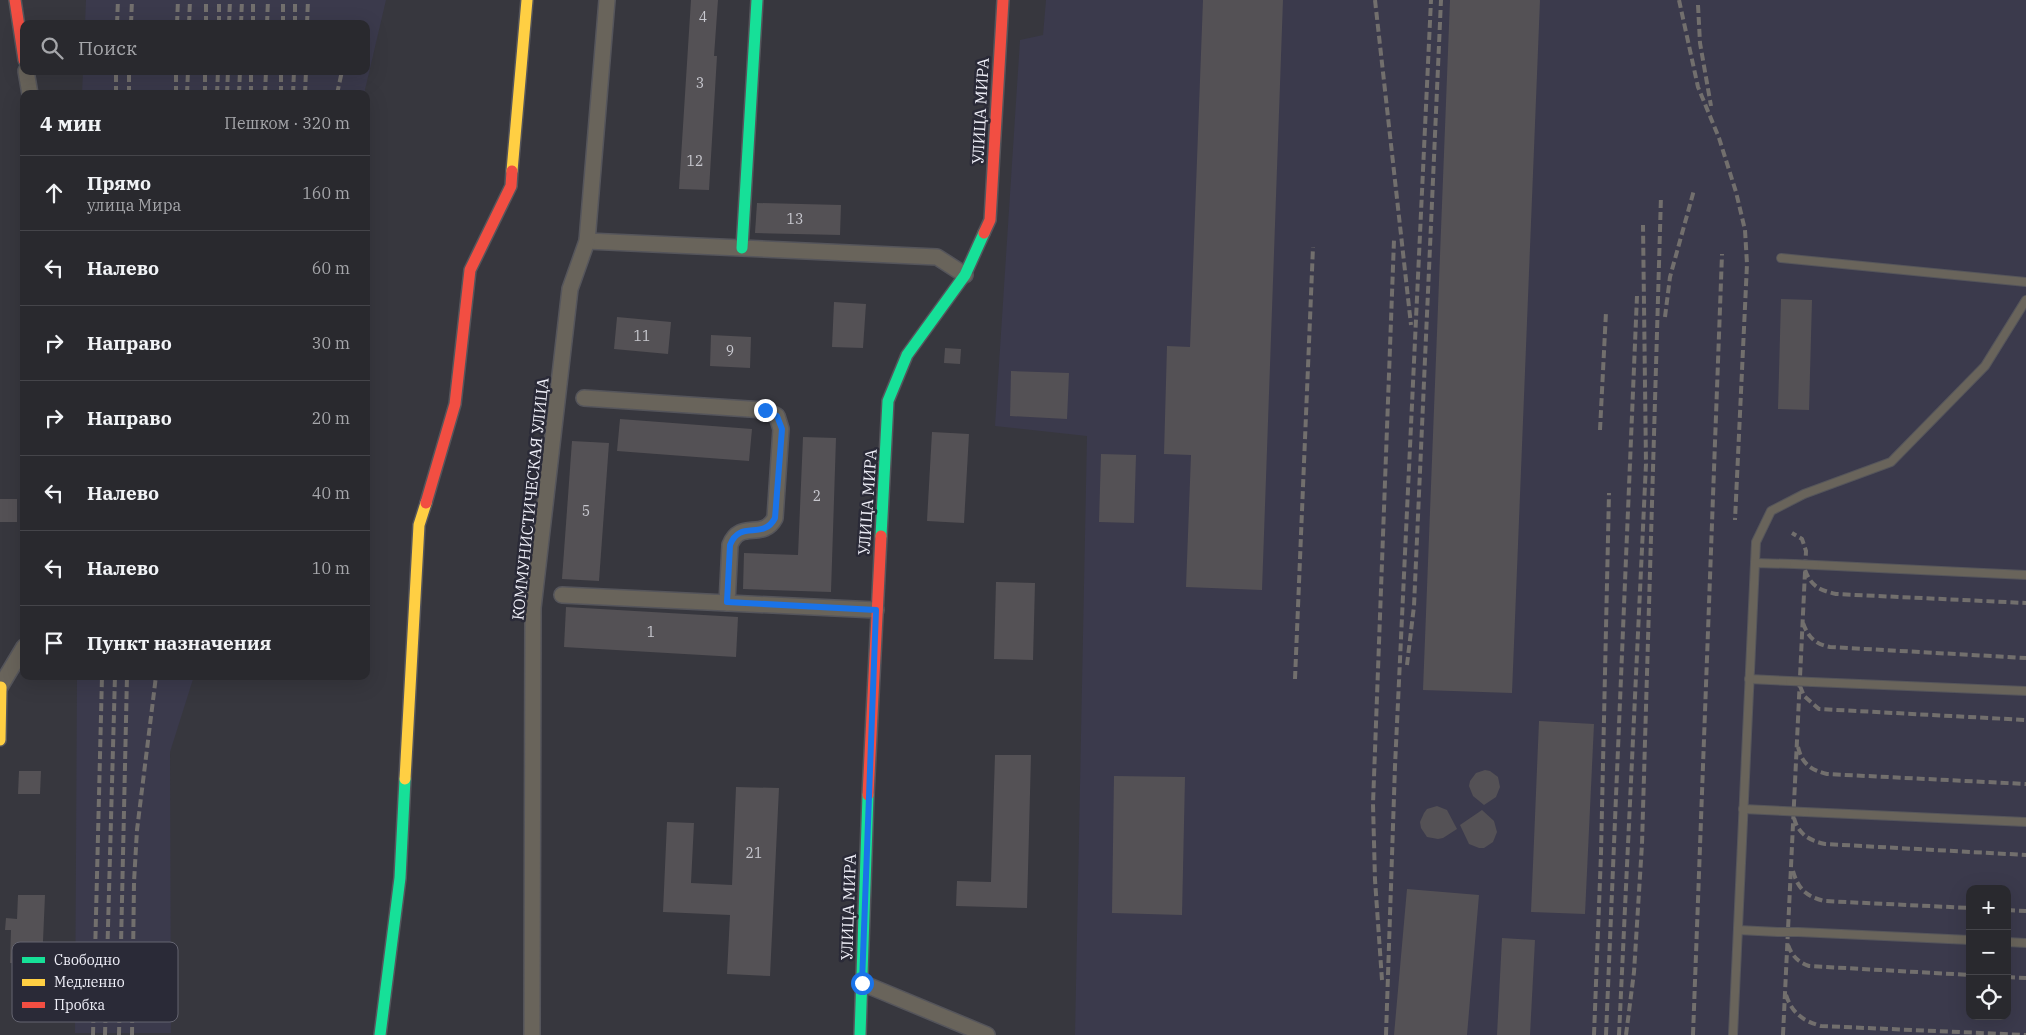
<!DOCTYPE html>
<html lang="ru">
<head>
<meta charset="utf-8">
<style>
  :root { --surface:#29292e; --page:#35353a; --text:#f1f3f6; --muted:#a5a6aa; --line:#45454a }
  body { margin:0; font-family:"IBM Plex Serif",serif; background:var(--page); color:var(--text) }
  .controls { position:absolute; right:15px; bottom:15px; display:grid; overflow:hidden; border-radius:10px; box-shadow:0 5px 20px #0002 }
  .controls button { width:45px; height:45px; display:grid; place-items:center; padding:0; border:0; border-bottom:1px solid var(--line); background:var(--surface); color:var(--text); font:25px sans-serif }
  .stop { position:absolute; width:15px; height:15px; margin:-11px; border:4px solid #1a73e8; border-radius:50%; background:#fff }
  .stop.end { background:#1a73e8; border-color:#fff; box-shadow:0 1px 5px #0008 }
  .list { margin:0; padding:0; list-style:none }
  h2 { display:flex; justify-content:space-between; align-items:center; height:65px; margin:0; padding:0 20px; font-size:21px }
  h2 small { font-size:16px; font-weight:400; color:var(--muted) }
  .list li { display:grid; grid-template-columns:32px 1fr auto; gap:15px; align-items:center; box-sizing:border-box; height:75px; padding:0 20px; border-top:1px solid var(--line) }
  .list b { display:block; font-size:19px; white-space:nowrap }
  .list p { margin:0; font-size:16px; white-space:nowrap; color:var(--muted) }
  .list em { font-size:16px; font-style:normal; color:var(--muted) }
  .icon { flex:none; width:28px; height:28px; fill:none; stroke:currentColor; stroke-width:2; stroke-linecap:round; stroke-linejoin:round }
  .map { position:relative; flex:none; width:2026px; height:1035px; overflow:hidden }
  .search { position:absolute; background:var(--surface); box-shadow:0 5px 20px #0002; left:20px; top:20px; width:350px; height:55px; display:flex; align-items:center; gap:12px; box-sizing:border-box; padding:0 18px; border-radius:10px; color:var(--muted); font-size:19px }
  .panel { position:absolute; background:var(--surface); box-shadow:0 5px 20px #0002; left:20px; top:90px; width:350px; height:590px; border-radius:10px }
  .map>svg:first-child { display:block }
</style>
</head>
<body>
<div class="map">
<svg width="2026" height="1035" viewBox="0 0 2026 1035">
  <rect width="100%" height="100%" fill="#37373e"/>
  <!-- built -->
  <g fill="#3b3a4c" fill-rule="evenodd">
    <path d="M86,0H386L364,94H82L83,71H366V24H85Z"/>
    <path d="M1046,0H2026V1035H1075L1087,436L995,426L1020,40L1043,35ZM1970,889H2007V1016H1970Z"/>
    <path d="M77,676H194L170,752L171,1033H75Z"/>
  </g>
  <!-- building -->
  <g fill="#545155">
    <path d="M691,0H718L714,56H717L709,190L679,189Z"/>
    <path d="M1203,0H1283L1262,590L1186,587L1191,455L1164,454L1167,346L1190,347Z"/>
    <path d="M1450,0H1540L1512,693L1423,690Z"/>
    <path d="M757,203L841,205L840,235L755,233Z"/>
    <path d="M1781,299L1812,300L1809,410L1778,409Z"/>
    <path d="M834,302L866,304L863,348L832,347Z"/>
    <path d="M617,317L671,322L668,354L614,349Z"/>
    <path d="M711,335L751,337L750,368L710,366Z"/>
    <path d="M945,348L961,349L960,364L944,363Z"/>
    <path d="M1011,371L1069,373L1067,419L1010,416Z"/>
    <path d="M620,419L752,429L749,461L617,451Z"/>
    <path d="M932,432L969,434L964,523L927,521Z"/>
    <path d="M803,437L836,438L831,592L743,589L744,553L798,555Z"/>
    <path d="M572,441L609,443L599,581L562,579Z"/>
    <path d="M1101,454L1136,455L1134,523L1099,522Z"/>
    <rect x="0" y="499" width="17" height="23"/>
    <path d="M996,582L1035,583L1033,660L994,659Z"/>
    <path d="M566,607L738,617L736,657L564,647Z"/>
    <path d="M1539,721L1594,724L1585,914L1531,912Z"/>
    <path d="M995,755H1031L1027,908L956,906L957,881L991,882Z"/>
    <path d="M1485,770L1490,771L1498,777L1500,787L1496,797L1484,805L1473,796L1469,786L1470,781L1476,773Z"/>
    <path d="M19,771H41L40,794H18Z"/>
    <path d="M1114,776L1185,777L1182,915L1112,913Z"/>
    <path d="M736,787L779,788L770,976L727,974L730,915L663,912L667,822L694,823L691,883L732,885Z"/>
    <path d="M1437,806L1447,810L1457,829L1443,838L1438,839L1427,837L1421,828L1420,822L1424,813L1427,809Z"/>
    <path d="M1482,810L1494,821L1497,832L1493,842L1484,848H1479L1469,844L1460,825Z"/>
    <path d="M1407,889L1479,895L1467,1035H1394Z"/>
    <path d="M18,895H45L42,964L10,963L11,930H5L6,918L17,919Z"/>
    <path d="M1502,938L1535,940L1530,1035H1497Z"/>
  </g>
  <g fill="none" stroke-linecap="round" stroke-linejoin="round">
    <defs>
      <g id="lane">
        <path d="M1781,258L2026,282"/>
        <path d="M1755,563L1756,542L1771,511L1804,494L1891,462L1985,366L2026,300"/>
        <path d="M1815,565L2026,575"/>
        <path d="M1749,679L1790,681"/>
        <path d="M1812,682L2026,691"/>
        <path d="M1743,809L1783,811"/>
        <path d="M1805,812L2026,822"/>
        <path d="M1738,930L1778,932"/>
        <path d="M1798,932L1970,940"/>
        <path d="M2007,942L2026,943"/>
        <path d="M1733,1035L1755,563L1794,564"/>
      </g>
      <g id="street">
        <path d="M26,71L30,94"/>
        <path d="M587,241L937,257L965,275"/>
        <path d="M584,398L765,410L777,416L781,429L775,518C763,541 740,519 730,545L727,603"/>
        <path d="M562,595L876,610"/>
        <path d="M0,687L24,647"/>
        <path d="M862,983L987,1035"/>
        <path d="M532,1035L533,608L570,289L587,241L607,0"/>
      </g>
      <g id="fast">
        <path d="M742,248L757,0"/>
        <path d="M881,536L888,401L907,355L965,275L984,233"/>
        <path d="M380,1035L400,878L405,779"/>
        <path d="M860,1035L868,795"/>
      </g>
      <g id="slow">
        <path d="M512,171L527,0"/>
        <path d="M0,740L1,687"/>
        <path d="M405,779L419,525L426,503"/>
      </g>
      <g id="jam">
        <path d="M15,0L24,60"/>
        <path d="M984,233L990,220L1003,0"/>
        <path d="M426,503L455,404L470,270L511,186L512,171"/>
        <path d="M868,795L881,536"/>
      </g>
    </defs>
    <!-- lane casing -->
    <use href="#lane" stroke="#55555b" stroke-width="10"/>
    <!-- street casing -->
    <use href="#street" stroke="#55555b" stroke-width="18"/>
    <!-- fast casing -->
    <use href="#fast" stroke="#55555b" stroke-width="14"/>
    <!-- slow casing -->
    <use href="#slow" stroke="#55555b" stroke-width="14"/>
    <!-- jam casing -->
    <use href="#jam" stroke="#55555b" stroke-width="14"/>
    <!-- lane -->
    <use href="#lane" stroke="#69645b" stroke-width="8"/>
    <!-- street -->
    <use href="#street" stroke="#69645b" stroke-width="15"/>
    <!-- fast -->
    <use href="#fast" stroke="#16e098" stroke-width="11"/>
    <!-- slow -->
    <use href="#slow" stroke="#ffcf43" stroke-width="11"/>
    <!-- jam -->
    <use href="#jam" stroke="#f24e42" stroke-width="11"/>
    <!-- rail -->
    <g stroke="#726f6d" stroke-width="4" stroke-dasharray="8 4" stroke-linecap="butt">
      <path d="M1375,0L1411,325"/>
      <path d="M1679,0L1698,87L1719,138L1736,192L1745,230L1747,264L1735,520"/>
      <path d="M1698,5L1700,43L1711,106"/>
      <path d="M117,24L118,0"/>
      <path d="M131,24L132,0"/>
      <path d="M177,24L178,0"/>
      <path d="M189,24L190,0"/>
      <path d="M206,24V0"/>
      <path d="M219,24V0"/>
      <path d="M229,24L230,0"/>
      <path d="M241,24L242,0"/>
      <path d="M253,24V0"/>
      <path d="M267,24L268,0"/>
      <path d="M283,24V0"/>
      <path d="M295,24V0"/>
      <path d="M307,24L308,0"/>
      <path d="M116,94V71"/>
      <path d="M129,94V71"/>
      <path d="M176,94V71"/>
      <path d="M187,94L188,71"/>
      <path d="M205,94V71"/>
      <path d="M217,94L218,71"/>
      <path d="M227,94L228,71"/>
      <path d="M239,94L240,71"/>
      <path d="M251,94V71"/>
      <path d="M265,94L266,71"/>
      <path d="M281,94V71"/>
      <path d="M293,94L294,71"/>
      <path d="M305,94L306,71"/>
      <path d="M337,94L342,71"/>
      <path d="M1665,317L1670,277L1694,190"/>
      <path d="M1600,430L1606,312"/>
      <path d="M1805,570C1811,586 1819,590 1836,594L2026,603"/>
      <path d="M1803,623C1808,637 1815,644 1830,647L2026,658"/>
      <path d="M1407,665L1414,606L1441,0"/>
      <path d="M1295,679L1313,247"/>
      <path d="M1800,686L1804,696L1819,709L2026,720"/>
      <path d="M1798,747C1802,764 1811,770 1827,774L2026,784"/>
      <path d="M1794,818C1798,834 1810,841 1825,844L2026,855"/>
      <path d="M1793,871C1798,889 1806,896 1824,901L1970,908"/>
      <path d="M2007,910L2026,911"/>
      <path d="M1788,945C1792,956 1798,962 1809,966L1970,975"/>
      <path d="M2007,977L2026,978"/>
      <path d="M1382,980L1375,880L1373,804L1394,240"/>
      <path d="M1786,995C1792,1013 1803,1021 1821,1026L2026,1035"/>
      <path d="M93,1035L102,676"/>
      <path d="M105,1035L115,676"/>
      <path d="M119,1035L127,676"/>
      <path d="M132,1035L134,882L137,830L156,676"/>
      <path d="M1386,1035L1395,766L1431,0"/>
      <path d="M1594,1035L1601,854L1609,493"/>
      <path d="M1606,1035L1637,296"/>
      <path d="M1619,1035L1646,464L1643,225"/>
      <path d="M1626,1035L1634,972L1642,844L1661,196"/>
      <path d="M1693,1035L1722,254"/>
      <path d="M1783,1035L1806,551L1802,539L1792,533"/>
    </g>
    <defs>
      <g id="lane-bridge">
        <path d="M1794,564L1815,565"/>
        <path d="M1790,681L1812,682"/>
        <path d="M1783,811L1805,812"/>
        <path d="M1778,932H1798"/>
      </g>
    </defs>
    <!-- lane-bridge casing -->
    <use href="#lane-bridge" stroke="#55555b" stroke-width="10" stroke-linecap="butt"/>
    <!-- lane-bridge -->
    <use href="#lane-bridge" stroke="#69645b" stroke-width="8"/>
  </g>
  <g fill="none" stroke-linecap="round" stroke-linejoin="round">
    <!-- route -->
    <path stroke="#1a73e8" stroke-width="6" d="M765,410L777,416L782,429L775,518C763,541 740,519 730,545L727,602L876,610L862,983"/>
  </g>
  <g text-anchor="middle" stroke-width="5" stroke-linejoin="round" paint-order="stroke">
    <!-- number labels -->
    <g font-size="14" fill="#c8c8cf">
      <text x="703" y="22">4</text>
      <text x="700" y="88">3</text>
      <text x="695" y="166">12</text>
      <text x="795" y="224">13</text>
      <text x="642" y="341">11</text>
      <text x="730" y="356">9</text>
      <text x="817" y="501">2</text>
      <text x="586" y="516">5</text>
      <text x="651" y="637">1</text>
      <text x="754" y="858">21</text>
    </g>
    <!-- street labels -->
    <g font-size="16" fill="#efeff8" stroke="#2a2a37">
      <text transform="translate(980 111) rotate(-87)" y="6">УЛИЦА МИРА</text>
      <text transform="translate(530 499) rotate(-84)" y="6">КОММУНИСТИЧЕСКАЯ УЛИЦА</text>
      <text transform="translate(867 502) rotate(-86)" y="6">УЛИЦА МИРА</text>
      <text transform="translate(848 907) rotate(-88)" y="6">УЛИЦА МИРА</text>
    </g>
  </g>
  <!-- legend -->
  <rect x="12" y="942" width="166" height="80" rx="8" fill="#2a2a37" stroke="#656571" stroke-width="1"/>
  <rect x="22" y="957" width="23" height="6" fill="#16e098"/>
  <rect x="22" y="979" width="23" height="7" fill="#ffcf43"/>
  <rect x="22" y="1002" width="23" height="6" fill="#f24e42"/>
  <g font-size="14" fill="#efeff8">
    <text x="54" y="965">Свободно</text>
    <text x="54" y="987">Медленно</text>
    <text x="54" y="1010">Пробка</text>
  </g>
</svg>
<div class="controls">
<button>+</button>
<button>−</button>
<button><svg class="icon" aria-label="locate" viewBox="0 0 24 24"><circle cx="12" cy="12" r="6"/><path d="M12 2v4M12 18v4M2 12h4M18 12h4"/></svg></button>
</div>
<div class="stop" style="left:862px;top:983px"></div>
<div class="stop end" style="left:765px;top:410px"></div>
<div class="search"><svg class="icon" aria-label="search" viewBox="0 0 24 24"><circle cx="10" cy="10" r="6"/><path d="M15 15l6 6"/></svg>Поиск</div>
<section class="panel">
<h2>4 мин<small>Пешком · 320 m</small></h2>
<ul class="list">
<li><svg class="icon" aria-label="ahead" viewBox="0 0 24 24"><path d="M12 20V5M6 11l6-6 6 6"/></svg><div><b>Прямо</b><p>улица Мира</p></div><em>160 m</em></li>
<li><svg class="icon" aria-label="left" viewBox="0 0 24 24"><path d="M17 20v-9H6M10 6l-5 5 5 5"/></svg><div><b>Налево</b></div><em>60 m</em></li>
<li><svg class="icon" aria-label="right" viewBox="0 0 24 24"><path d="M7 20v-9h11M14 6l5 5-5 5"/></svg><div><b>Направо</b></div><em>30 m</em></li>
<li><svg class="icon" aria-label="right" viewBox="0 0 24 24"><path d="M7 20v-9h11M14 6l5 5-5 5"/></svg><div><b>Направо</b></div><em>20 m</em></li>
<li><svg class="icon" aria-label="left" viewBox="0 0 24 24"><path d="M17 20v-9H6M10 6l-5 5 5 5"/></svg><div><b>Налево</b></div><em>40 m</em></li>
<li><svg class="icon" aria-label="left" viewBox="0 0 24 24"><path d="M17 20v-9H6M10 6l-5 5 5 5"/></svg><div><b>Налево</b></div><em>10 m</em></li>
<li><svg class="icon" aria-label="arrive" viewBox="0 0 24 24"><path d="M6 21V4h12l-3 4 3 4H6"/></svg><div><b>Пункт назначения</b></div></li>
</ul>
</section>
</div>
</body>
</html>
